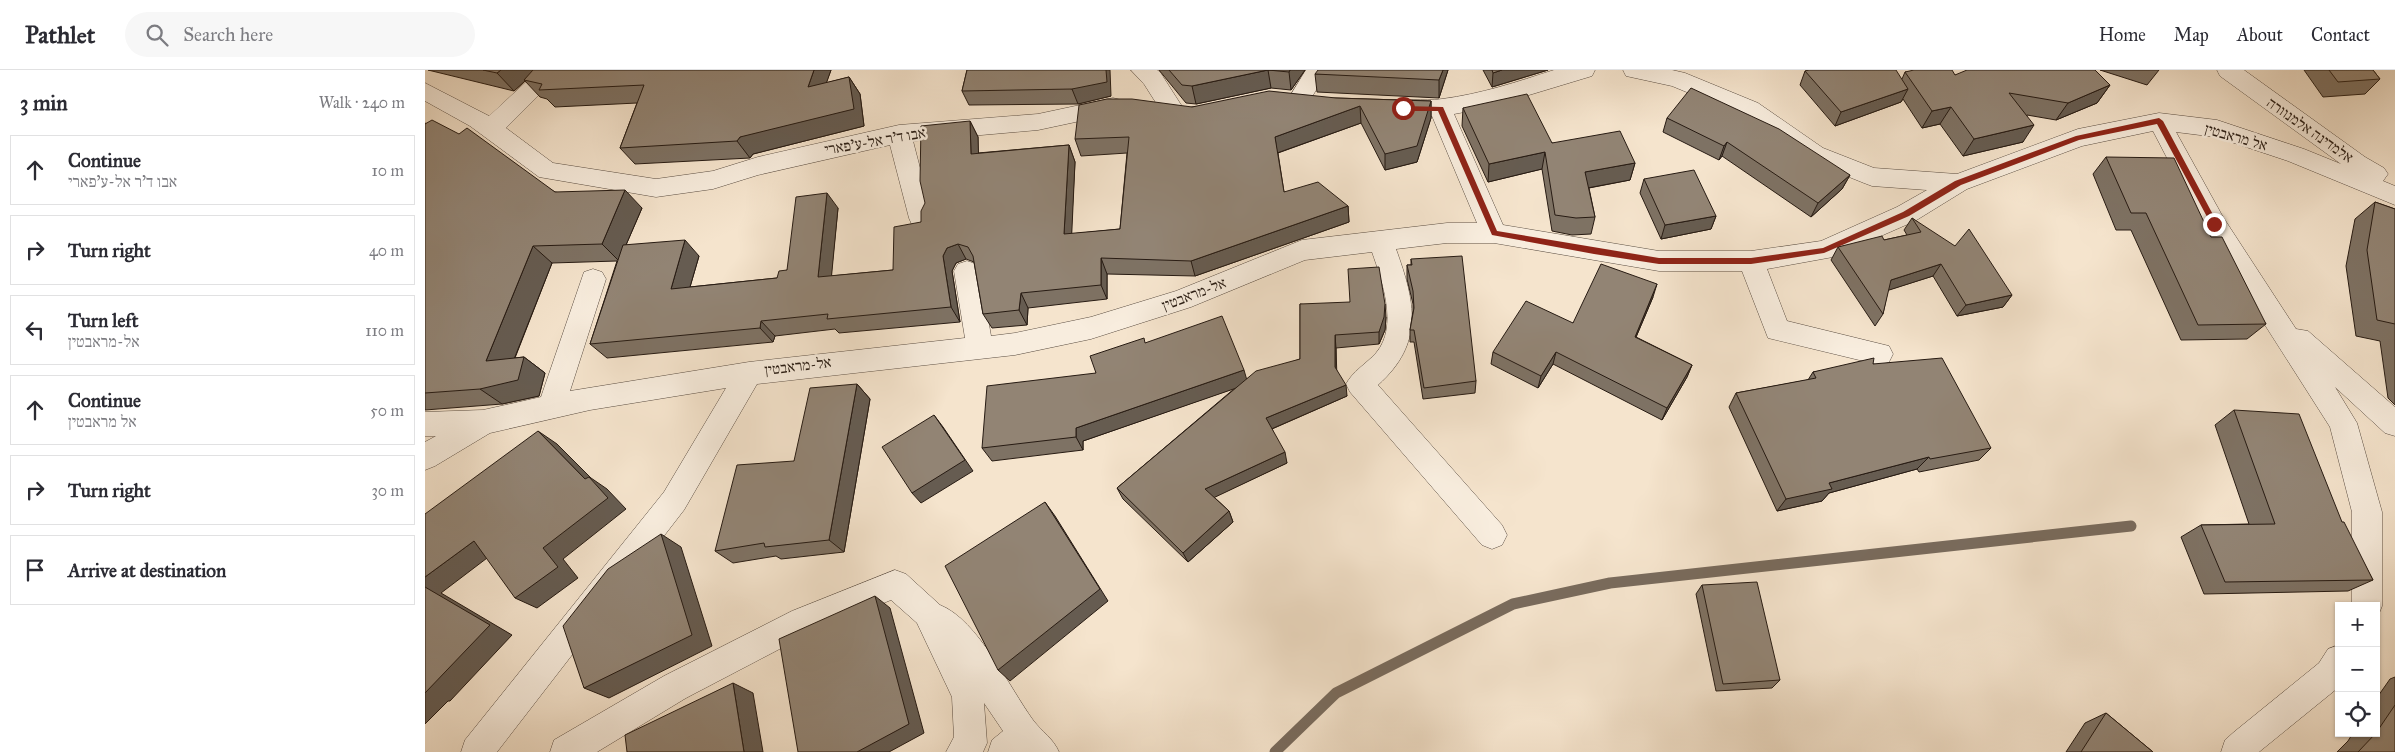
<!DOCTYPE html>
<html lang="en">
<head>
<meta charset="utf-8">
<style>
  :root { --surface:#fff; --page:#f7f7f7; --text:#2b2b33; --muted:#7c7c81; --line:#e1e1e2 }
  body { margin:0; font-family:"IM FELL Great Primer","Frank Ruhl Libre",serif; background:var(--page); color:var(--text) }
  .controls { position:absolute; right:15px; bottom:15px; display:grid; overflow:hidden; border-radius:0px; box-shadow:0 1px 4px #0004 }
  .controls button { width:45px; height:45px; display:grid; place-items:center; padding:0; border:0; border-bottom:1px solid var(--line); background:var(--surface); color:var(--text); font:25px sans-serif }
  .stop { position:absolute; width:15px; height:15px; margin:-11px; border:4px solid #8f2418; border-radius:50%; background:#fff }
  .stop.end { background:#8f2418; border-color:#fff; box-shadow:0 1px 5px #0008 }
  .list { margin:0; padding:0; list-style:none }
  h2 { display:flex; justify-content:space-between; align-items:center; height:65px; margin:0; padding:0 20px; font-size:21px }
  h2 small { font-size:16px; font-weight:400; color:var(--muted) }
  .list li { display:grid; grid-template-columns:32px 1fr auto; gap:15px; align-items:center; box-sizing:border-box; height:70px; margin:0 10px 10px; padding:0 10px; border:1px solid var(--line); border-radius:0px }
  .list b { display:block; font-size:19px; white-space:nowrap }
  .list p { margin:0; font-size:16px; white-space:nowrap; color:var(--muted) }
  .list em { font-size:16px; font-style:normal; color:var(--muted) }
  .icon { flex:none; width:28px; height:28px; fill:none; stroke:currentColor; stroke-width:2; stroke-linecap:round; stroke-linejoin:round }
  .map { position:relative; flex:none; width:1970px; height:682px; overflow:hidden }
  header { display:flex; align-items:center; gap:30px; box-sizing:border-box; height:70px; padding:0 25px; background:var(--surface); border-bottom:1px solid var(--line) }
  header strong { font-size:24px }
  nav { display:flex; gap:28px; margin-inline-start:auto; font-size:18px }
  .search { width:350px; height:45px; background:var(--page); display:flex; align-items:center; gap:12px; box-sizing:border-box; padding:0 18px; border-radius:28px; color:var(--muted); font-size:19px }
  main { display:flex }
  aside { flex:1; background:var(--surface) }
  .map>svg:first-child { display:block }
</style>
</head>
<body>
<header>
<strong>Pathlet</strong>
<div class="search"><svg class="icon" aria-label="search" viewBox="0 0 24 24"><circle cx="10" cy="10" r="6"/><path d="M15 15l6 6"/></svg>Search here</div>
<nav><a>Home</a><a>Map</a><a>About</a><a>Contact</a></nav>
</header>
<main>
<aside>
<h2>3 min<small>Walk · 240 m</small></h2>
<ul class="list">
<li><svg class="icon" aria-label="ahead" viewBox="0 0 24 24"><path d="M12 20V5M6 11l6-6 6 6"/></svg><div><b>Continue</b><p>אבו ד'ר אל-ע'פארי</p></div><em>10 m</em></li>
<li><svg class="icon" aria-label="right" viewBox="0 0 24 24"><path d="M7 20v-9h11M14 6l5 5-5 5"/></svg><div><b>Turn right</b></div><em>40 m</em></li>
<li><svg class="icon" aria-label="left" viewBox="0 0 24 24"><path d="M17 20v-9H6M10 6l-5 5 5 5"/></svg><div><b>Turn left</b><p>אל-מראבטין</p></div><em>110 m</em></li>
<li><svg class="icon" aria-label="ahead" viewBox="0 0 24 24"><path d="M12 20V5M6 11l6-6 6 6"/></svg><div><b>Continue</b><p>אל מראבטין</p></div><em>50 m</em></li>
<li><svg class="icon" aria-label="right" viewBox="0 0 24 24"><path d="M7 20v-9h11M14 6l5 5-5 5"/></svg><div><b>Turn right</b></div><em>30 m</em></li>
<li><svg class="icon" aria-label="arrive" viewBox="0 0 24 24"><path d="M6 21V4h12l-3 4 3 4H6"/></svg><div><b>Arrive at destination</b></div></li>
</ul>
</aside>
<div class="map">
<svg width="1970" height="682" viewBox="0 0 1970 682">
  <rect width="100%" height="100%" fill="#f5e4cd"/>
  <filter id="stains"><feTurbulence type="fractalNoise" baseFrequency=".004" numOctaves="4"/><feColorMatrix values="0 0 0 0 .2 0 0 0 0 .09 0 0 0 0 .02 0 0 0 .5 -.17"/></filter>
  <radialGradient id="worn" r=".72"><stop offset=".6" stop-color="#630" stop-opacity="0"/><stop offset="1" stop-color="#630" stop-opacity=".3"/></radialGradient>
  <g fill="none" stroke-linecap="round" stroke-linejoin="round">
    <!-- stream -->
    <path stroke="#796b5d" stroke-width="11" d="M850,682L911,623L1088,534L1185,513L1706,456"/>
    <defs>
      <g id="minor">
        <path d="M114,0H139L81,58L128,93L231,109L288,101L333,87L474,55L613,44L688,28L696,30L699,36L696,42L688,44L613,60L488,71L508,148L505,155L496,158L487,155L484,148L465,75L333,105L288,119L231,127L114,107L45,56L0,31V13L64,46Z"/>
        <path d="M706,0H732L735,2L760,41L756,47L748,49L740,47L719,14Z"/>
        <path d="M881,0H903L881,37L873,39L865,37L862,31Z"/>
        <path d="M1129,0H1170L1167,6L1061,38L1029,44L1078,155L1234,181H1326L1396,171L1472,137L1502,120L1447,116L1439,113L1382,90L1317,45L1247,16L1201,6L1198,0H1247L1260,3L1333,33L1398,78L1449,98L1532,104L1653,59L1734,43L1792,50L1879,79L1916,94L1795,6L1792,0H1819L1940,87L1959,98L1963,104L1958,111L1970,116V135L1863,91L1791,67L1751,62L1798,147L1871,259L1883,261L1970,337V366L1960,363L1910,317L1932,353L1957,442V536L1953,546L1951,536H1927V442L1905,357L1780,161L1728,61L1657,76L1542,119L1490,151L1408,187L1342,199L1362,251L1464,276L1468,284L1464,292L1455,295L1343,268L1317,201H1234L1069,173H1022L971,179C990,232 1000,273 953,315L1077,455L1082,465L1077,475L1067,479L1057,475L925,322L921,314C928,301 941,294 951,283C974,256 957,211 947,182L880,190L766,237L666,269L590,285L332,314L259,440L72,682H36L40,670L239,422L301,318L165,340L65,363L10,396L0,400V372L11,366H0V342L58,340L116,327L159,202L168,199L177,202L181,209L145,321L324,292L540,268L529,201L533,194L542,191L551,194L555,201L566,266L590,263L666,247L751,221L877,170L1022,153H1052L1007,46H968L960,44L957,38L960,32C978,27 998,32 1017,29C1056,24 1092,12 1129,0Z"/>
        <path d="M470,500L481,504L515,535C553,550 584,617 608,650C617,662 628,668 634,682H563L567,670L578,661L559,633L562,673L558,682H521L529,667L527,627L492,553L466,530L389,561L261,628L172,682H125L129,670L239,606L367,541Z"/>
        <path d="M1914,575V617L1834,682H1796L1800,670L1809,662L1894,593L1903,579Z"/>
      </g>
    </defs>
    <!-- minor casing -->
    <use href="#minor" stroke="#5a4d42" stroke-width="1"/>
    <!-- minor -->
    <use href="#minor" fill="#f8edde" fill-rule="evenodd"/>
  </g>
  <!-- wall -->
  <g fill="#7e7264" stroke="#271b13">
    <path d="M3,0H406L401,13L424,7L435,24L439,56L328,84L325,88L210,94L195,78L212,33L130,37L122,29L115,27L100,11L89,21Z"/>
    <path d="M542,0L686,26L653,34L544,35L537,21Z"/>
    <path d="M734,0H880L866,20L846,18L771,34L761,33Z"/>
    <path d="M1023,0L1014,28L892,22L890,4Z"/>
    <path d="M1058,0H1123L1067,17Z"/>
    <path d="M1675,0H1734L1722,15Z"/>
    <path d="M1879,0H1948L1955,9L1940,24L1898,27Z"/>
    <path d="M1380,1L1477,9L1480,2L1685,15L1672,33L1631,50L1602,45L1598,72L1538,86L1515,54L1497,58L1478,29L1476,32L1410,56L1375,15Z"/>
    <path d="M911,28L1006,31V48L992,92L960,100L936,53L853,83L859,122L923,136L924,152L770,206L682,204V229L603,238L602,255L567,258L558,244L549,192L541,189L531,193L527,201L535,252L414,263L410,259L350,266L348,272L182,288L165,274L192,191L127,193L90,288L99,287L120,303L114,326L77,334L0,340V53L130,122L217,138L201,175L274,186L265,217L352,208L362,200L413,138L406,206L468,200L496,152L545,51L553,67V83L644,75L650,92L646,164L695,159L702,83L656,86L650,69L767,37Z"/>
    <path d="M1038,38L1127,73L1210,93L1205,110L1164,118L1170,147L1166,164L1147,165L1127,161L1117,99L1063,112L1037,56Z"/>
    <path d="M1242,48L1425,105L1417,119L1386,147L1297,86L1294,90L1238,62Z"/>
    <path d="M1681,87L1786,167L1841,254L1822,269L1756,270L1706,160H1691L1668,104Z"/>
    <path d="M1219,109L1291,146L1286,159L1236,169L1215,123Z"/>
    <path d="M1950,132L1970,139V335L1963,328L1955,271L1931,266L1921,196L1930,149Z"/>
    <path d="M1487,148L1587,225L1578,237L1532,246L1508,206L1463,220L1458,244L1450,256L1406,190L1413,177L1459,170L1482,165L1479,160Z"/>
    <path d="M986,189L1051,311L1050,323L998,329L989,272H985V260L988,241V234L982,209V195H986Z"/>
    <path d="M1228,227L1211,267L1267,295L1262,307L1237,350L1128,294L1113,318L1066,294L1068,282L1148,253Z"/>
    <path d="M875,234L961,247L960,260L954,274L911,278V299L922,326L847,359L862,393L789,427L804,441L808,452L763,492L698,429L692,418L810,318L658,371V380L567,391L557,378L671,303L721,273L821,309L875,289Z"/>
    <path d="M1448,294L1566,378L1554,390L1494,402L1492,399L1404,423L1397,431L1352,441L1304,337L1311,323L1383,310L1388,302Z"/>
    <path d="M432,314L445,329L419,482L356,489L351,486L308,493L290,481L369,391Z"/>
    <path d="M1809,340L1917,452L1948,510L1923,521L1779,524L1756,467L1776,455L1824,454L1790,355Z"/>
    <path d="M1277,515L1355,610L1347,618L1291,621L1271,524Z"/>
    <path d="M1970,607V682H1912L1923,671L1928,663H1951V629L1965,609Z"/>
    <path d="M1681,643L1728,682H1641L1660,653Z"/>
  </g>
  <!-- shaded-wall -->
  <g fill="#665c51" stroke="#271b13">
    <path d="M76,0H111L99,10L100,11L89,21L72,3Z"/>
    <path d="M389,0H406L394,34L383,17Z"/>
    <path d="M681,0H685L686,26L653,34L647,19Z"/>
    <path d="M843,0L846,18L771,34L767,16Z"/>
    <path d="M865,0H880L866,20L864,2Z"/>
    <path d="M1018,0H1023L1014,28V10Z"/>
    <path d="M1077,0H1123L1067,17L1068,3Z"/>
    <path d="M424,7L435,24L439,56L328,84L325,88L312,71L315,67Z"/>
    <path d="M1685,15L1672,33L1631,50L1643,33Z"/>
    <path d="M1483,19L1476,32L1410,56L1416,42Z"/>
    <path d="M1006,31V48L992,92L960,100V84Z"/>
    <path d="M935,36L936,53L852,83L850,67Z"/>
    <path d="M1526,37L1515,54L1497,58L1507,41Z"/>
    <path d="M545,51L553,67L554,100L546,84Z"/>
    <path d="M1609,55L1598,72L1538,86L1549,69Z"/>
    <path d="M1302,72L1297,86L1294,90L1299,76Z"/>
    <path d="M644,75L650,92L646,180L639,164Z"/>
    <path d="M1120,82L1117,99L1063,112L1064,94Z"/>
    <path d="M1210,93L1205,110L1157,119L1160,102Z"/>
    <path d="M1425,105L1417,119L1386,147L1393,133Z"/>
    <path d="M200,120L217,138L194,191L177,174Z"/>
    <path d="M402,123L413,138L405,222L393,207Z"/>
    <path d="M923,136L924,152L770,206L766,191Z"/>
    <path d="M1291,146L1286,159L1236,169L1240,155Z"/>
    <path d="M260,170L274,186L260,234L246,219Z"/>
    <path d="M533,174L541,189L531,193L527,201L535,252L526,237L518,186L522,178Z"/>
    <path d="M108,176L127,193L82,307L61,291Z"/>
    <path d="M676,188L682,204V229L676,215Z"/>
    <path d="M1516,194L1508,206L1458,222L1466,210Z"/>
    <path d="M1232,214L1228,227L1206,279L1210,267Z"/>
    <path d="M596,223L603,238L602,255L594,240Z"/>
    <path d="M1587,225L1578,237L1532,246L1541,235Z"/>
    <path d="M960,234L961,247L960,260L954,274V262Z"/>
    <path d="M336,251L350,266L348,272L335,258Z"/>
    <path d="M910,265L911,278L912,309L910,297Z"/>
    <path d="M1131,282L1128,294L1113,318L1116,306Z"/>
    <path d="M99,287L120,303L114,326L77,334L55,319Z"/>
    <path d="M1267,295L1262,307L1237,350L1242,338Z"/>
    <path d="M819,300L823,314L658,371V380L651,367V358Z"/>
    <path d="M432,314L445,329L419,482L404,470Z"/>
    <path d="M921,315L922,326L844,360L841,348Z"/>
    <path d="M509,345L518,357L548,401L496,433L487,423Z"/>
    <path d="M113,361L132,374L166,408L182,419L201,439L138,489L153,508L112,538L90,528L118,478L160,409Z"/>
    <path d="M860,382L862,393L784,430L780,419Z"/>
    <path d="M1504,387L1492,399L1404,423L1397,431L1352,441L1361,429L1404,413Z"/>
    <path d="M620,432L630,446L683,531L585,611L573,600Z"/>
    <path d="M804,441L808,452L763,492L758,483Z"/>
    <path d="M236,464L256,477L287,576L184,628L159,618Z"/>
    <path d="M49,471L70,482L16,523L87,565L25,631H23L0,654V507Z"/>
    <path d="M450,526L465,538L499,663L464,682H432Z"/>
    <path d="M308,613L328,623L338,682H319Z"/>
  </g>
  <!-- building -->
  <g fill="#928474" stroke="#271b13">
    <path d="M58,0H76L72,3Z"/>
    <path d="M108,0H389L383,17L424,7L429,39L315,67L312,71L195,78L219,15L114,20L117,14L99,10Z"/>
    <path d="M542,0H681L682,12L647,19L537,21Z"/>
    <path d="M744,0H865L864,2L843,0L767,16L757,15Z"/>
    <path d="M893,0H1018L1014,10L890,4Z"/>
    <path d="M1067,0H1077L1068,3Z"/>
    <path d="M1384,0H1471L1483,19L1416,42L1380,1Z"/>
    <path d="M1489,0H1527L1530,5L1542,0H1670L1685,15L1643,33L1584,23L1609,55L1549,69L1526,37L1507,41L1480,2Z"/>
    <path d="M1904,0H1948L1955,9L1913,12Z"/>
    <path d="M1266,18L1354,59L1425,105L1393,133L1302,72L1299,76L1242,48Z"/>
    <path d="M844,21L911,28L1006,31L992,76L960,84L935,36L850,67L859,122L893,112L923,136L766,191L676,188V215L596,223L594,240L558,244L548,186L543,177L533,174L522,178L518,186L526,237L402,249L403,244L336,251L335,258L165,274L198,175L260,170L246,219L352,208L354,201L362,200L371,127L402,123L393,207L468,200L469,157L496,152V141L500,133L495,111L496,56L545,51L546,84L644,75L639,164L695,159L704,67L650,69L654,35L682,29H707L767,37Z"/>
    <path d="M1102,24L1127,73L1195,61L1210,93L1160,102L1170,147L1151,148L1130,145L1120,82L1064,94L1038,38Z"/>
    <path d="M7,50L34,64L42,58L130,122L200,120L177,174L108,176L61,291L99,287L93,310L55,319L0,323V54Z"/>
    <path d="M1681,87L1749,88L1786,167H1797L1841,254L1773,255L1721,143H1706Z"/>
    <path d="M1269,100L1291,146L1240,155L1219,109Z"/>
    <path d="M1950,132L1970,139V254L1952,250L1942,180Z"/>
    <path d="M1487,148L1530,176L1544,159L1587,225L1541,235L1516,194L1466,210L1458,244L1413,177L1457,166L1459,170L1496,162Z"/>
    <path d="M1037,186L1051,311L999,318L989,260H985L989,238L988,221L982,195H987L986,189Z"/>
    <path d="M1176,194L1232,214L1210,267L1267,295L1242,338L1131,282L1116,306L1068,282L1101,231L1148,253Z"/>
    <path d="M954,197L960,234L959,247L954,262L910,265V297L921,315L841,348L860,382L780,419L804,441L758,483L692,418L831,301L875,289V234L925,232L923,199Z"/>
    <path d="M797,246L819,300L651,358V367L557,378L562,316L671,303L665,286L719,268L720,273Z"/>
    <path d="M1449,288L1448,294L1517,288L1566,378L1505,389L1504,387L1404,413L1407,419L1361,429L1311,323L1391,308L1388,302Z"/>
    <path d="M432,314L404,470L340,477L339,473L290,481L312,395L369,391L385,318Z"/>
    <path d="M1809,340L1874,344L1917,452H1919L1948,510L1800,512L1776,455L1850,454Z"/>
    <path d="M509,345L540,390L487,423L457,377Z"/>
    <path d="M113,361L160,409L164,407L183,428L118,478L133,497L90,528L49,471L0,507V444Z"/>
    <path d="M620,432L675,519L573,600L520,496Z"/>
    <path d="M236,464L267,565L159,618L138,556L183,499Z"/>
    <path d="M1332,512L1355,610L1298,614L1277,515Z"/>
    <path d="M0,517L65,555L0,623Z"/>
    <path d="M450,526L484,654L432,682H373L354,569Z"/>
    <path d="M308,613L319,682H202L200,665Z"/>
    <path d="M1970,635V682H1933L1951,663Z"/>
    <path d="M1681,643L1728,682H1656Z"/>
  </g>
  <!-- route -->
  <path fill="#8f2418" d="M978,36L1018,37L1072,161L1234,188H1326L1398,178L1478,142L1530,111L1651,66L1734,48L1738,51L1793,154L1787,156L1732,54L1654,70L1536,115L1484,146L1399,183L1326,194H1234L1169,184L1067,165L1013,41H978L975,38Z"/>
  <g text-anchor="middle" stroke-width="5" stroke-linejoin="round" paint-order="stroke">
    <!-- street labels -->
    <g font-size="15" fill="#271b13" stroke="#f8edde">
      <text transform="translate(1885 60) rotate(35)" y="5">אלמדינה אלמנוורה</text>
      <text transform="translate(1811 67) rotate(16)" y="5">אל מראבטין</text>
      <text transform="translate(450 71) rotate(-10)" y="5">אבו ד'ר אל-ע'פארי</text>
      <text transform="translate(769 224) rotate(-21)" y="5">אל-מראבטין</text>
      <text transform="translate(373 296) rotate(-7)" y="5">אל-מראבטין</text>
    </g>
  </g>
  <rect width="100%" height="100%" filter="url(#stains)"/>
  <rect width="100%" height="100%" fill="url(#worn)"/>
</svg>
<div class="controls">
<button>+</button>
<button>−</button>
<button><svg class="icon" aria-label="locate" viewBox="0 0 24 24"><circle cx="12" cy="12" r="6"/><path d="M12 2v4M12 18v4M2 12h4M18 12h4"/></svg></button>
</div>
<div class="stop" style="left:978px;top:38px"></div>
<div class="stop end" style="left:1789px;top:154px"></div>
</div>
</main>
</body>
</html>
